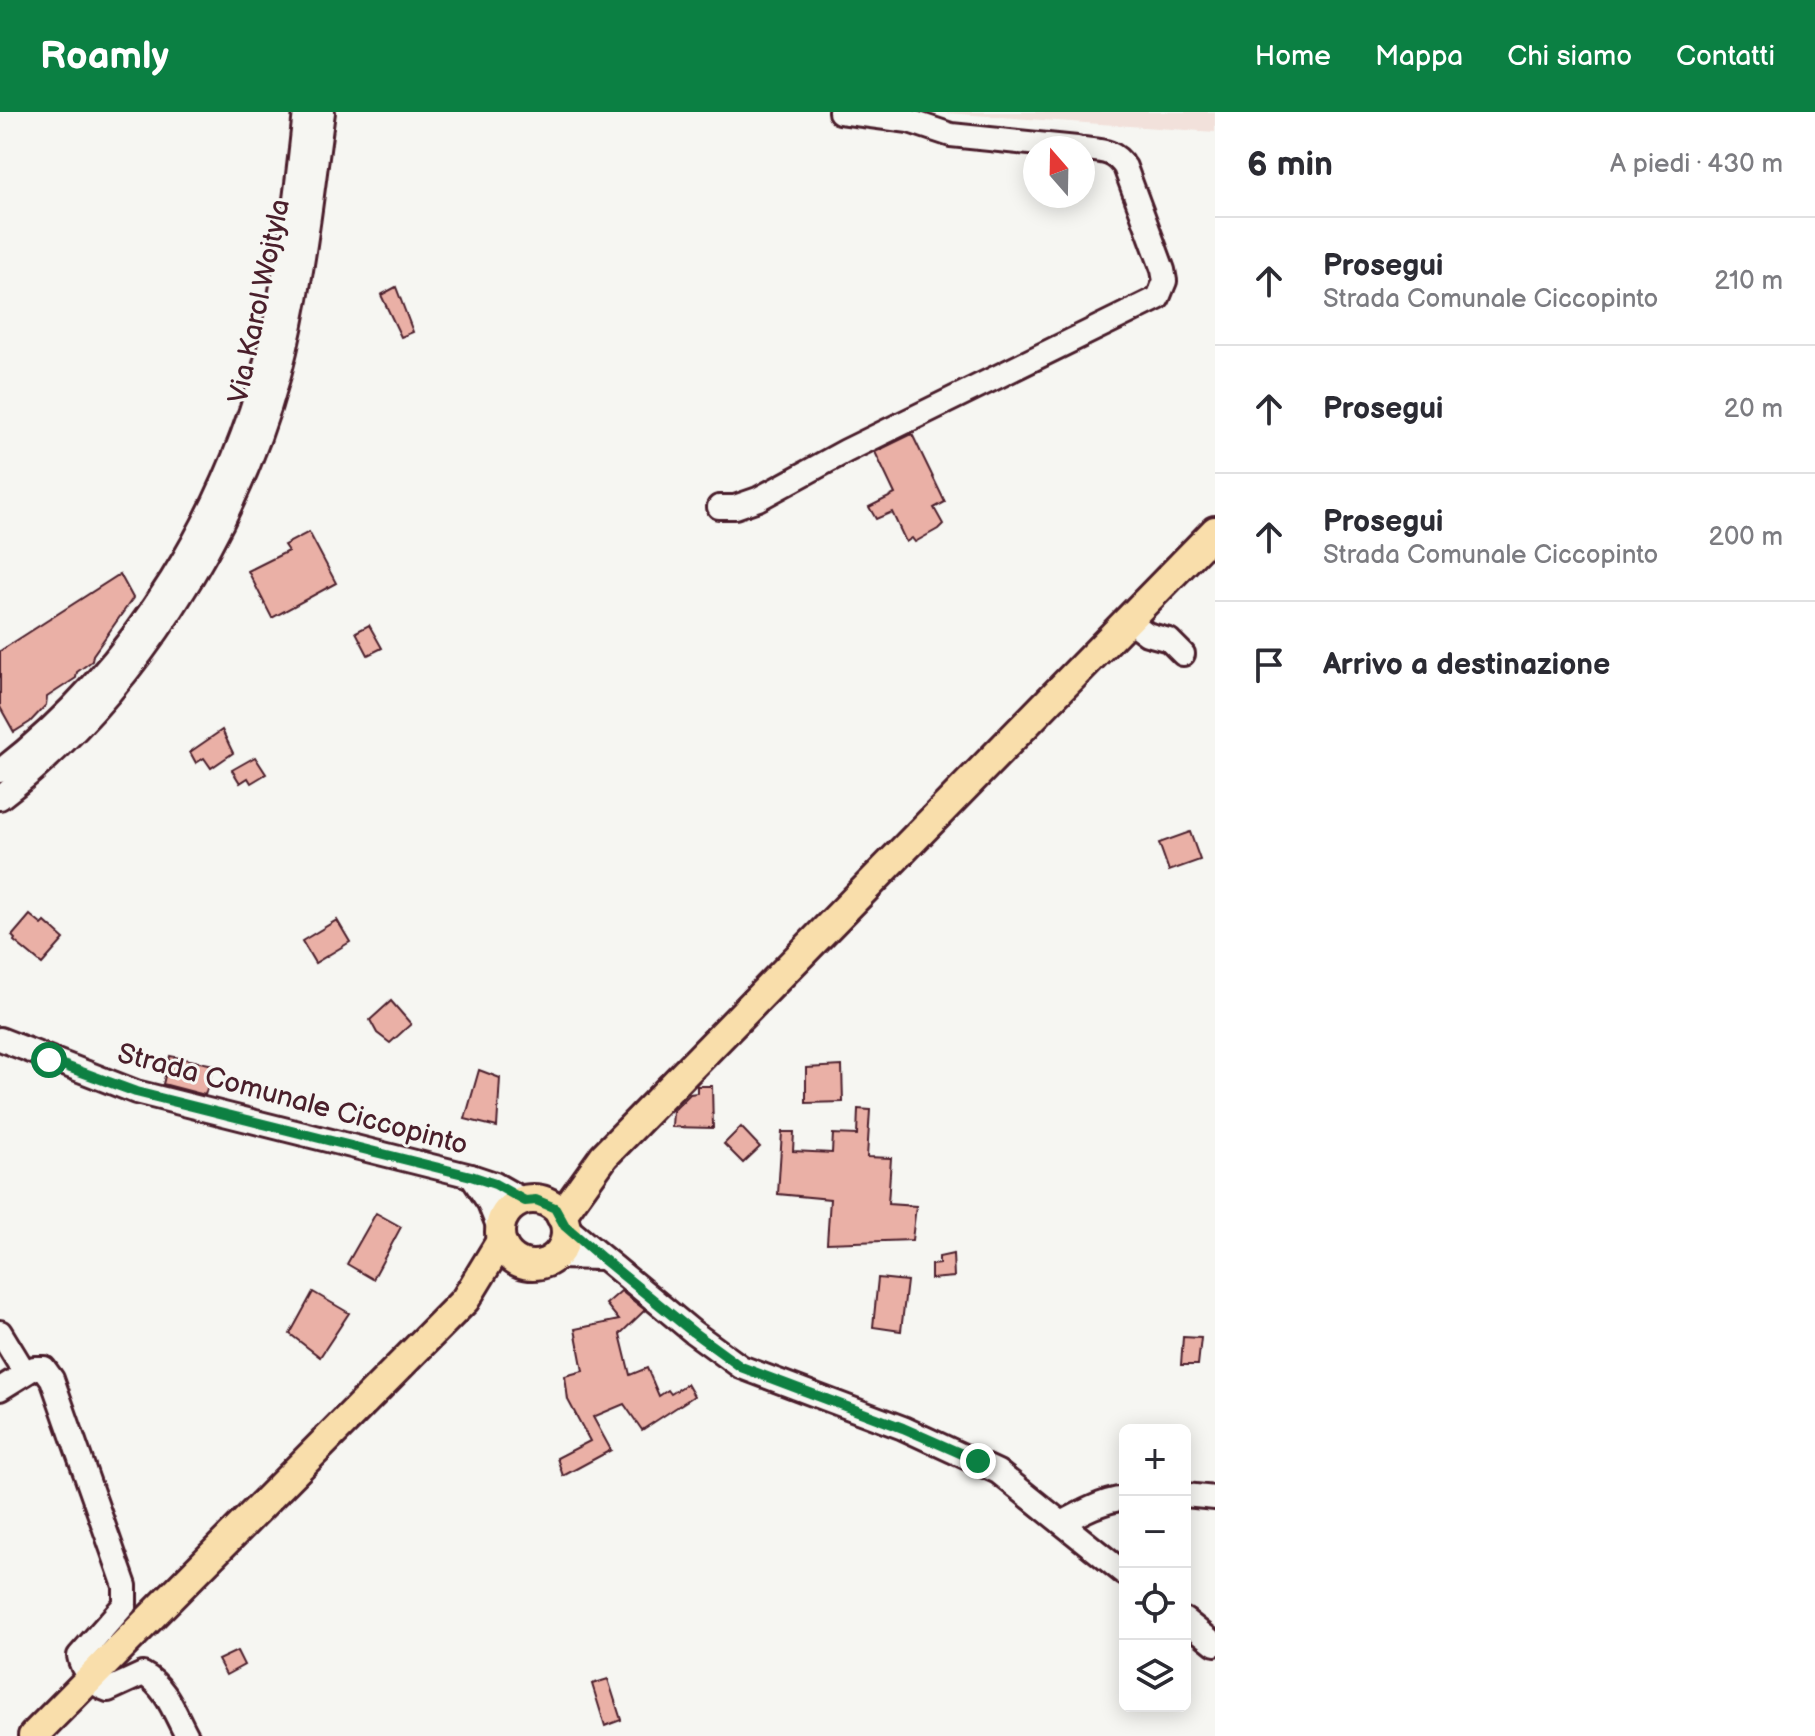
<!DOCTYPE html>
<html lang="it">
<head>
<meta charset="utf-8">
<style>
  :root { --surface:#fff; --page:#f2f2f3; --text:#2b2b33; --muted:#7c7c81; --line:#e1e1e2; --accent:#0b8043 }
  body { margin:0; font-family:"Balsamiq Sans",sans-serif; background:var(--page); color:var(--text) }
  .controls { position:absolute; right:24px; bottom:24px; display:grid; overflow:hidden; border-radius:12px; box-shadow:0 4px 20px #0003 }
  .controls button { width:72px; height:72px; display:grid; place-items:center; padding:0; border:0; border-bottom:2px solid var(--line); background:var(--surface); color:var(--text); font:40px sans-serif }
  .compass { position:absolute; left:1023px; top:24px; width:72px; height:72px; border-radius:50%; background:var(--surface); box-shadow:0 4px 20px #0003; rotate:340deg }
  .stop { position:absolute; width:24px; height:24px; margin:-18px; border:6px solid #0b8043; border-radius:50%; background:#fff }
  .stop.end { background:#0b8043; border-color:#fff; box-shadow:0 2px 8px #0008 }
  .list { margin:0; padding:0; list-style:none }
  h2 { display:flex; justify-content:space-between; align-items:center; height:104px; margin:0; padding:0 32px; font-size:34px }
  h2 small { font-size:26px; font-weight:400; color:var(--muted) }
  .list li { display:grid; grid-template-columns:52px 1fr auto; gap:24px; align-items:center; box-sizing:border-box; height:128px; padding:0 32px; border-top:2px solid var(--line) }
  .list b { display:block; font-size:30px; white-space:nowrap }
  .list p { margin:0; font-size:26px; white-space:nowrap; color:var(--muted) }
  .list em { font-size:26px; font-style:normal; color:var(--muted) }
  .icon { flex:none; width:44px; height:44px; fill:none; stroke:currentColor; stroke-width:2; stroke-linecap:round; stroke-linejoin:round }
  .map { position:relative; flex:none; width:1215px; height:1624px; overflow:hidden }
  header { display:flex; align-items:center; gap:48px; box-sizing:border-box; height:112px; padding:0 40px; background:var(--accent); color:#fff }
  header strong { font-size:38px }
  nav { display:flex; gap:44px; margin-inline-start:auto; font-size:28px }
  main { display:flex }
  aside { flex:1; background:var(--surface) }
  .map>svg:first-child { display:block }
</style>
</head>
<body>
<header>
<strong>Roamly</strong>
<nav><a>Home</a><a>Mappa</a><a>Chi siamo</a><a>Contatti</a></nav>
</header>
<main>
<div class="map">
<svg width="1215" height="1624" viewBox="0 0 1215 1624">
  <rect width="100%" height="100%" fill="#f6f6f2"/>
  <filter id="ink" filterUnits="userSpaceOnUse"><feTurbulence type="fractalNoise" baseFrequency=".0125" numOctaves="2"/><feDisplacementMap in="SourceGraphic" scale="16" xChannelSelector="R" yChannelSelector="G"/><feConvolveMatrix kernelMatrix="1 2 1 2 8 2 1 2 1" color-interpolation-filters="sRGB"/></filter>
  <g filter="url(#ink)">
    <!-- built -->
    <path fill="#f2e1db" d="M930,0H1215V20Z"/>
    <!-- building -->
    <g fill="#eab0a6" stroke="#4a1f2b" stroke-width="2">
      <path d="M396,175L413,220L401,225L381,183Z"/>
      <path d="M912,322L945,390L934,396L943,412L938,417L915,430L912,426L906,430L892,400L876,407L869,395L895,382L875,340Z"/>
      <path d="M309,420L336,471L272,506L248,459L288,439L284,433Z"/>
      <path d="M120,462L133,486L93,543L92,549L77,560L76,566L47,585L46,593L30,610L14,620L0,595V539Z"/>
      <path d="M369,513L382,536L368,543L356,520Z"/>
      <path d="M222,618L233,641L211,656L204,646L196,651L190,640Z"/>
      <path d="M255,645L266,662L251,671L248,666L240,671L232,658Z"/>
      <path d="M1190,720L1200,748L1169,759L1159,731Z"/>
      <path d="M30,803L42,813L45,810L64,827L42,852L14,829L15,827L12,824Z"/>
      <path d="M337,808L350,830L315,851L302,829Z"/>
      <path d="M391,889L411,912L390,931L377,921L370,908Z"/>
      <path d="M170,944L214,953L205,983L163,972Z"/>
      <path d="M842,954L843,990L806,991V956Z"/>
      <path d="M479,958L500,966L497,1015L465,1007Z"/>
      <path d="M697,974H712L713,1016L672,1015L673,999L690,982L697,981Z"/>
      <path d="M858,997L870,998L867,1045L891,1046L888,1092L916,1094L912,1128L827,1131L830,1087L778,1082L782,1020H794L793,1039L832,1041L833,1022L857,1023Z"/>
      <path d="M741,1015L760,1035L743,1051L724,1032Z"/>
      <path d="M376,1101L401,1115L373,1167L347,1152Z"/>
      <path d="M953,1142L954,1165L931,1167V1153L939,1152V1145Z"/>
      <path d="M878,1166L907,1169L901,1219L873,1215Z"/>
      <path d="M621,1179L645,1198L620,1222L630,1263L647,1256L659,1284L668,1278L671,1282L687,1272L694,1284L642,1318L624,1292L593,1305L611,1338L563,1364L557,1346L590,1329L568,1288L565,1264L583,1259L575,1217L619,1208L606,1192Z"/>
      <path d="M313,1180L349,1201L320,1245L290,1222Z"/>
      <path d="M1183,1225L1201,1226L1198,1253H1181Z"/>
      <path d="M237,1539L244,1553L226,1563L218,1548Z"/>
      <path d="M608,1567L621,1608L605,1614L592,1572Z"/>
    </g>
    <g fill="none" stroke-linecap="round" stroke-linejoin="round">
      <defs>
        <g id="minor">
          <path d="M840,0L909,9L951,23L1077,36"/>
          <path d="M719,395H735L758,387L846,339L1158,186L1165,169L1163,158L1125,55C1114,38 1102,39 1083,37"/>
          <path d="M1127,507L1147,522L1169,528L1183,542"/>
          <path d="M0,659C136,554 231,396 271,229C288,153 297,77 305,0"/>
          <path d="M0,686C132,585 235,423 279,263C302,177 311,87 323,0"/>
          <path d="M0,927L136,980L471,1064L495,1072L525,1089"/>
          <path d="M471,1064L489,1091L500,1119"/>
          <path d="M565,1114L693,1220L741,1255L903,1316L998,1360L1125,1462"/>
          <path d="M555,1145L602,1146"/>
          <path d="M0,1220L25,1261"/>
          <path d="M0,1277L34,1256H44L52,1267L125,1474V1492L79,1544C81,1558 95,1574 108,1578L143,1562C166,1574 175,1602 187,1624"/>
          <path d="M1185,1383L1215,1386"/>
          <path d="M1062,1411C1082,1400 1102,1389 1125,1386"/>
          <path d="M1185,1508L1215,1532"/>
        </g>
        <g id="major">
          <circle cx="533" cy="1120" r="33"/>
          <path d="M561,1104L604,1044L1215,419"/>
          <path d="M33,1624L465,1188L501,1129"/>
        </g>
      </defs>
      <!-- minor casing -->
      <use href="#minor" stroke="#4a1f2b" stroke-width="28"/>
      <!-- major casing -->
      <use href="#major" stroke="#4a1f2b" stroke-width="34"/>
      <!-- minor -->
      <use href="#minor" stroke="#f6f6f2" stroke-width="22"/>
      <!-- major -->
      <use href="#major" stroke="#f9deab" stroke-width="28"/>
    </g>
  </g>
  <g fill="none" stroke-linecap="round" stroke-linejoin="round" filter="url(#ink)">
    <!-- route -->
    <path stroke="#0b8043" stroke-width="10" d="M49,948L136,980L471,1064L495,1072L525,1089L536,1088L555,1096L565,1114L602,1146L693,1220L741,1255L903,1316L978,1349"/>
  </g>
  <g text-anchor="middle" stroke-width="6" stroke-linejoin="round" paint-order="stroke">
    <!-- street labels -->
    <g font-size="28" fill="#4a1f2b" stroke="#f6f6f2">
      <text transform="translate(258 189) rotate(-78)" y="10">Via Karol Wojtyla</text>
      <text transform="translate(293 986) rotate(15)" y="10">Strada Comunale Ciccopinto</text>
    </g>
  </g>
</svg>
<div class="controls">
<button>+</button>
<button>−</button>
<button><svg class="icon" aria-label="locate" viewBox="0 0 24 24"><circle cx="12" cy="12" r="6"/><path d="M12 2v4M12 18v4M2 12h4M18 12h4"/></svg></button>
<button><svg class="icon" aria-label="layers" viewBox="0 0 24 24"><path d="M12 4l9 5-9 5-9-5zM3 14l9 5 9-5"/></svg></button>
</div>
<svg class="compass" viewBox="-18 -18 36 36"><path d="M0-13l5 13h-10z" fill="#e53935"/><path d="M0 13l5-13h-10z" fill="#7c7c81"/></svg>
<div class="stop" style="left:49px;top:948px"></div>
<div class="stop end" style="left:978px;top:1349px"></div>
</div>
<aside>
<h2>6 min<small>A piedi · 430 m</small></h2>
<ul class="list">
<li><svg class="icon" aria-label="ahead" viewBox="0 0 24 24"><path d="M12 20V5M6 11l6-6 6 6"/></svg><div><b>Prosegui</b><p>Strada Comunale Ciccopinto</p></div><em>210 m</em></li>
<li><svg class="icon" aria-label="ahead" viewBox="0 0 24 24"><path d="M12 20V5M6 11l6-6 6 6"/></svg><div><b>Prosegui</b></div><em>20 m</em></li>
<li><svg class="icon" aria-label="ahead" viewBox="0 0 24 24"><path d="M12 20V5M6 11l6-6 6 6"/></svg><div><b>Prosegui</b><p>Strada Comunale Ciccopinto</p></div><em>200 m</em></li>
<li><svg class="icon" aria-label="arrive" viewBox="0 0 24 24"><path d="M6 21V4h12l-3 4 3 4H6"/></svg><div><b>Arrivo a destinazione</b></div></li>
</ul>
</aside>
</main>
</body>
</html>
